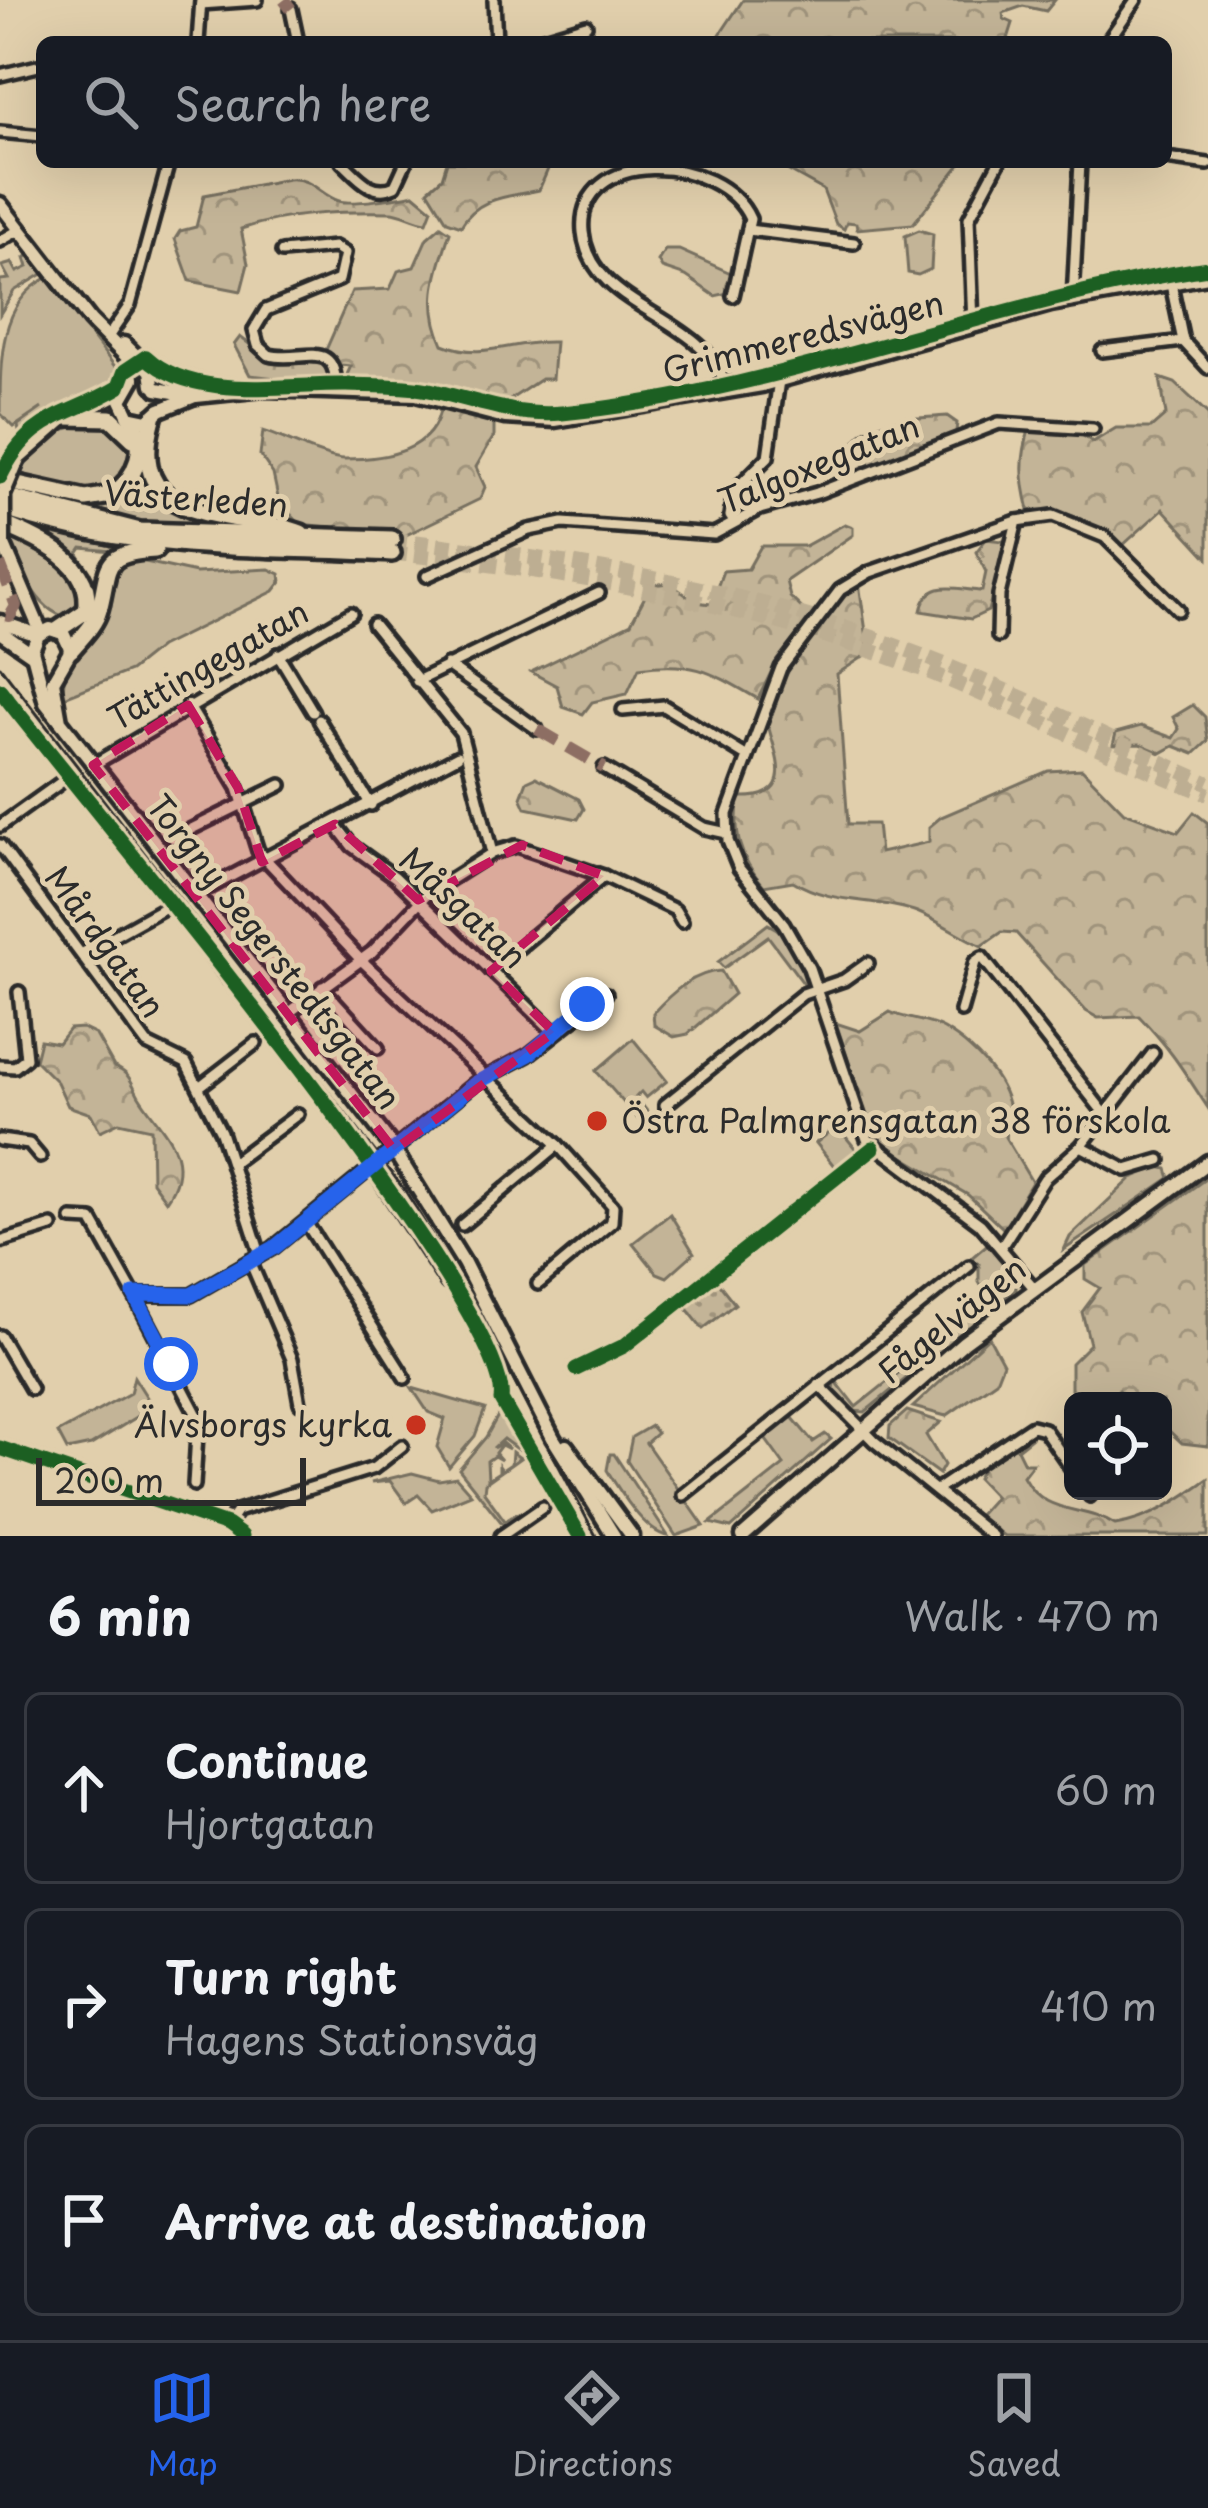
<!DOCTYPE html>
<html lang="en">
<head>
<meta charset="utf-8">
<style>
  :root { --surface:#171b24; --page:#20242c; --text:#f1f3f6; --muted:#9ea1a6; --line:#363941; --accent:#2563eb }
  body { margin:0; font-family:"Playpen Sans",sans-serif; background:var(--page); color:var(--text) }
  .controls { position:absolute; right:36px; bottom:36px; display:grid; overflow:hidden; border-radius:18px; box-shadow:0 12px 48px #0002 }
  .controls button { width:108px; height:108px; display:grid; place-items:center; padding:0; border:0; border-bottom:3px solid var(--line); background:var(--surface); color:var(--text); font:60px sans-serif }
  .scale { position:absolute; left:36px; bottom:30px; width:270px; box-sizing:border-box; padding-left:12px; border:6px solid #2b2b2b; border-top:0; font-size:33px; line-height:42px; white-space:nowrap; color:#2b2b2b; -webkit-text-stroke:9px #e1cfac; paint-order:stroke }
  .stop { position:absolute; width:36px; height:36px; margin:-27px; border:9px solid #2563eb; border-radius:50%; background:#fff }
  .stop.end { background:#2563eb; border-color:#fff; box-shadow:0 3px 12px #0008 }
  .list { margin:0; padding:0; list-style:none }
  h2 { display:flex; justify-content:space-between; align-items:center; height:156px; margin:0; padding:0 48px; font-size:51px }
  h2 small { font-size:39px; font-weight:400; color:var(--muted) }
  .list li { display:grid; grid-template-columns:78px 1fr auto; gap:36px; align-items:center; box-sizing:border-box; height:192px; margin:0 24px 24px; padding:0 24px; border:3px solid var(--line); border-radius:18px }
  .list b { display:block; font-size:45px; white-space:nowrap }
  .list p { margin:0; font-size:39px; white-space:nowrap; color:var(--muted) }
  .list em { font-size:39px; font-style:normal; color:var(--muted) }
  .icon { flex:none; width:66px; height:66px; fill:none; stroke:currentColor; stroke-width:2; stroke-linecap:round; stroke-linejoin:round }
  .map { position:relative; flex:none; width:1208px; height:1536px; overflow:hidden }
  .search { position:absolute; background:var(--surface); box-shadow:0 12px 48px #0002; left:36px; right:36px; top:36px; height:132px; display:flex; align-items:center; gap:30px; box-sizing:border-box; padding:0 42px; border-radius:18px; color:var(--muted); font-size:45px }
  .sheet { height:804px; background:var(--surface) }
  nav { display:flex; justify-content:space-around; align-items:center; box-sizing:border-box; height:168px; border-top:3px solid var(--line); background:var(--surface); font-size:33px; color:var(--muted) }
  nav a { display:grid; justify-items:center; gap:6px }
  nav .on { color:var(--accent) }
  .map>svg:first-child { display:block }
</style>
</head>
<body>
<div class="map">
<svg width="1208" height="1536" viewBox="0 0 1208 1536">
  <defs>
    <pattern id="forest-crowns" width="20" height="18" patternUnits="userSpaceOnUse" patternTransform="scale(3)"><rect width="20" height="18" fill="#c3b497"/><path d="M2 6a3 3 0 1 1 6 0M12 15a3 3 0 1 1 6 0" fill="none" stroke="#9f937b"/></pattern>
    <pattern id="park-dots" width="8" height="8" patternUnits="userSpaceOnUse" patternTransform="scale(3)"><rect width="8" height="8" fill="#c3b497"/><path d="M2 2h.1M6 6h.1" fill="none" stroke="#9f937b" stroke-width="1.8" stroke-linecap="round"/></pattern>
  </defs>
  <rect width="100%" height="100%" fill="#e1cfac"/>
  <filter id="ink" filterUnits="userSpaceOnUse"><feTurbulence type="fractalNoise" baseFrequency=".00833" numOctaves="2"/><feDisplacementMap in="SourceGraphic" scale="24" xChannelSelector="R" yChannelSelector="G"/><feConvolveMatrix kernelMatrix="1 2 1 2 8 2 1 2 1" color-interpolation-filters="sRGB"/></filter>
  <g filter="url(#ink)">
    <!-- grass -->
    <g fill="#c3b497" stroke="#777061" stroke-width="3">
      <path d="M31,253L46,272L14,291L0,314V280L9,279L2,266L12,263L17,272L28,267L25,258Z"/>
      <path d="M47,278L123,377C118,383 28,430 19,433L18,425L42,408L14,427L0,413C0,359 0,301 47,278Z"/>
      <path d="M108,420L129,441C134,516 64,488 18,478C37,438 65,423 108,420Z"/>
      <path d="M142,471L167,504L183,513L252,527L129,520L13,494L15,489L108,505L121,499Z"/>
      <path d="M24,523L111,546L112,551L82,548L78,554L96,586L73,555Z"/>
      <path d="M10,534L72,573L81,606L67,617C37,612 14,562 10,534Z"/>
      <path d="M136,560L196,573L269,569L280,574L281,582L274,591L160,647L130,671L62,698L65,672L111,606L116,568Z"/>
      <path d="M192,832L216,881L202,887L170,849Z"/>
      <path d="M768,924C789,933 808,965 806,987L768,936L724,968L718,962Z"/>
      <path d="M633,1039L667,1081L646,1098L641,1092L636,1097L653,1119L644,1126L596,1071Z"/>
      <path d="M837,1126L859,1153L838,1171L816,1143Z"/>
      <path d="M670,1214L694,1253L667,1277L657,1273L633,1243Z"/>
      <path d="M989,1243L1016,1276V1289L865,1412L852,1411L834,1392L835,1380L856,1407L990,1300L979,1282V1264L970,1259Z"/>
      <path d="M989,1337L1003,1363L996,1381L946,1416L913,1407Z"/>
      <path d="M134,1377L153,1407L91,1445L67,1450L58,1433L130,1393Z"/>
      <path d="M412,1388L485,1409L475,1436L449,1467L437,1447L445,1419L428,1412Z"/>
      <path d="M504,1405L526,1447L518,1450L503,1439L493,1448L502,1443L509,1449L501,1445L495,1453L501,1460L494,1456L487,1461L488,1479L499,1472V1466L502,1470L511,1464L512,1452L520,1458L485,1483L484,1492L505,1521L520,1512L509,1524L502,1523L459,1469L486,1437Z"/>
      <path d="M796,1410L792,1417L813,1442L825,1434L831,1439L731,1528L710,1523L784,1465L764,1437Z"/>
      <path d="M651,1426L657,1433L646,1443L704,1526L676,1536L627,1461L632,1437Z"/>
      <path d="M610,1454H614L668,1536C645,1533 619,1490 607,1470Z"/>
      <path d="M412,1473L439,1480L456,1477L471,1494L432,1510L418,1495L406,1503L390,1481L371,1483Z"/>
    </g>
    <!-- forest -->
    <g fill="url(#forest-crowns)" stroke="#777061" stroke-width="3">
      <path d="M743,0H1055L1046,11L1023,6L1003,13L1004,19L1013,23L1007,42H715Z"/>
      <path d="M447,162H551L539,190C509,197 478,196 461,226L447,221L428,190L442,178Z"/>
      <path d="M773,162H962L913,224L857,229L856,223L847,222L844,229L836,224L823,190Z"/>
      <path d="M288,179C312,177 320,195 339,201C352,205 401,197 414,194L432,209L427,222C414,221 402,212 391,212C341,211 288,213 241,229L248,264L241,291L190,281L175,239L180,231L196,227L204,195Z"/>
      <path d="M441,226L450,232C437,272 424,302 443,344C484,361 513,340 555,342L552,379H541L505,403L438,386L344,381L351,366L340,365L326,350L352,291L390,289L398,271L414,267L427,238Z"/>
      <path d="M919,230L933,234L931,269L918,275L908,273L905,236Z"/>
      <path d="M665,250H679L733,274L728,293L715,296L686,276L662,268L658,261Z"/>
      <path d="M240,337L273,362L317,359L331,374L330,384L250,375L234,345Z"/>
      <path d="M1160,378L1175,383L1208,414V558L1163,509L1122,546C1094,522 1066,508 1029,510C1021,478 1020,459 1030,427L1080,434L1093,442L1116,428H1151L1166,415Z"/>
      <path d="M441,405L494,422V436L476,467L485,487L480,499L406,535L300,524L279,502L273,474L260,455L263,431C283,437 326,459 344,459C385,459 435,452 441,405Z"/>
      <path d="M947,416L957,423L956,432L866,470L853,445C867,415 919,419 947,416Z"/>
      <path d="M845,524L853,527V535L786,581L790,597L811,617L777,660L758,699C711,672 694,660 639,668L627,694L592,702L583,714L563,707L557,686L531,672L631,623L651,585L669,583L696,602L711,604L723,571L748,569L761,546H805Z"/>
      <path d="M986,539L1003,541L1005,548L988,611L971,619L921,611C928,577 958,590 982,591L986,572L976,552Z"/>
      <path d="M859,583L869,653L837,674L848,824H877L880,853L929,842V827L941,817L1048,771L1082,769L1124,812L1178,832L1194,812L1208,823V1108C1185,1073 1171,1049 1139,1016L1098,1018L1086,1011L1016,933L1002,932L982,946C961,937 933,917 914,911C872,897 831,905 793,881L764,886C739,858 733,833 739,797C806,800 768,743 767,717C785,670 819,613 859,583Z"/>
      <path d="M1193,705L1205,717L1208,741L1194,754L1174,746L1161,753L1140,744L1113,745L1116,733L1141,726L1173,738L1179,729L1173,717Z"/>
      <path d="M536,777L579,799L584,809L578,819L526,808L521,797L527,781Z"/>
      <path d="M721,971L734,994L688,1034L674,1037L654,1025L653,1013C671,993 694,972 721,971Z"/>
      <path d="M890,1012C907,1020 929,1020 944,1029C978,1049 1024,1096 1005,1137L1032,1182L1004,1229L968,1195L895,1152L871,1130L836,1023L860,1031Z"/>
      <path d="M82,1028L96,1035L114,1067C130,1073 131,1082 139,1096C159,1129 198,1156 166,1201L152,1182L151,1129L119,1122L100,1131L91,1114L68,1106L57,1082L35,1060L40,1040L58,1043L69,1029Z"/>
      <path d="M1159,1167L1167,1169L1170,1178L1064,1250L1070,1237L1133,1177Z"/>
      <path d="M1208,1177V1446L1182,1443L1163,1425V1401H1133L1119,1390L1106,1401H1078L1071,1390V1363L1090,1344L1082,1312L1100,1288L1085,1279V1265Z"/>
      <path d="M907,1411L941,1422L926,1435L944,1465L939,1474L889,1438L890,1426Z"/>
      <path d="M1027,1433L1031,1438L1017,1449L1024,1463H1033L1023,1476C1045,1517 1081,1504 1115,1525C1150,1520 1180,1499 1208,1479V1536H1004L978,1516L995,1497L977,1478L987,1461Z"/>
    </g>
    <!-- park -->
    <path fill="url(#park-dots)" stroke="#777061" stroke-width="3" d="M716,1280L735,1304L703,1329L684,1305Z"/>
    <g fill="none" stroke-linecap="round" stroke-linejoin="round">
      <!-- highway-tunnel -->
      <g stroke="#bdae92" stroke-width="15" stroke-dasharray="15 8" stroke-linecap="butt">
        <path d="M392,539C565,560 735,585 899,647C1005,686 1105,738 1208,783"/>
        <path d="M392,553C575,572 752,604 924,670C1020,708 1111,758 1208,794"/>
      </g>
      <defs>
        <g id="street">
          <path d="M494,0L496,42"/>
          <path d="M201,4L257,0"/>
          <path d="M291,9L298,42"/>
          <path d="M198,42L201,0"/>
          <path d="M530,42L586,25"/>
          <path d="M1107,42L1136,0"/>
          <path d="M0,75L42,65"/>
          <path d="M0,132L42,136"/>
          <path d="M1166,158L1208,164"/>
          <path d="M342,162C358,177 372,197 395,186L406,162"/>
          <path d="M748,230L854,243"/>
          <path d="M0,241L21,229"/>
          <path d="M282,252L335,247L345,253L339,280L266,310L254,330L258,345L269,355C301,364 337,335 336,391"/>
          <path d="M1171,284L1183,341L1208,368"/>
          <path d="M1073,300L1080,162"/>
          <path d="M973,325L969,218L999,162"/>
          <path d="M108,337L130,305L169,162"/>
          <path d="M1102,351L1183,341"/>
          <path d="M727,392C711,313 591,313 583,232C575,147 720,152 750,219L733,296"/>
          <path d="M734,522L730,516L734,491L768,457L779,380"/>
          <path d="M427,576L529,530L563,523L714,534L760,509L817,493L999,423L1093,429"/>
          <path d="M373,624L461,733L492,853"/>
          <path d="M998,636L999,595L1017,521"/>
          <path d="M278,654L313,712"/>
          <path d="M447,665L537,729"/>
          <path d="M417,681L599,593"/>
          <path d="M188,705L238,788L258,851L360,959L558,1145L613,1206L612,1222L538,1284"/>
          <path d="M623,710L664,706L746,756"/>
          <path d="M319,720L371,805"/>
          <path d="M93,765L351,613"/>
          <path d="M604,768L704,828L727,833"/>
          <path d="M335,824L352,846L395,877L554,1032"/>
          <path d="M0,826L60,783"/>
          <path d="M173,838L281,785"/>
          <path d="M0,845L147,1044L186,1063L221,1132L260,1254"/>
          <path d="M136,858L229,980"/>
          <path d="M211,887L458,756"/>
          <path d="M83,953L171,904"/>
          <path d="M491,971L604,876"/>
          <path d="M322,987L378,1048"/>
          <path d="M961,1011L975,962L982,957L1104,1113"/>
          <path d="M287,1014L372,952L426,895L492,853L516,846L604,876L675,910L682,922"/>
          <path d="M0,1066L15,1067L26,1058L19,992"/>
          <path d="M199,1087L256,1043"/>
          <path d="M665,1105L803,994L844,980L868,963"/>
          <path d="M0,1140L29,1144L40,1157"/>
          <path d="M1081,1146L1126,1170L1160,1160"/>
          <path d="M232,1163L298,1114"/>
          <path d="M373,1170L447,1283"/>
          <path d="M72,1219L92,1220L134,1295H191L273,1248L475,1083L528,1055L606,994"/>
          <path d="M307,1224L405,1378"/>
          <path d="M462,1225L558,1145"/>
          <path d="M0,1242L52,1226"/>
          <path d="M1001,1247L1045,1178L1081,1146L1153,1053"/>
          <path d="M250,1261L292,1359L300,1403"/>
          <path d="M1034,1288L980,1224L867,1139L809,968L784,924L739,868L728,841L727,814L781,668L840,590L870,572L1017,521L1053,516L1105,537L1178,610"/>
          <path d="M134,1295L198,1417L194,1485"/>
          <path d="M0,1336L31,1389"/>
          <path d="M819,1385L874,1441L992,1536"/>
          <path d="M0,1448L227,1525L242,1536"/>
          <path d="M938,1489L1032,1426L1044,1429L1073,1471"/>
          <path d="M1087,1491L1090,1496"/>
          <path d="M683,1495L969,1266"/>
          <path d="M227,1525L237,1511L374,1468L402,1446"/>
          <path d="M501,1536L543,1507"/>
        </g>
        <g id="secondary">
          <path d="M0,204L90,320L131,361L133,379L121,400L129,417L148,421L160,410L195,396"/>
          <path d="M124,344L151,371L153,385"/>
          <path d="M157,389L196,396L264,389L416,394L505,417L555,420L762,385L1051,304L1208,276"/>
          <path d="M18,459L72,411L125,389"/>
          <path d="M3,543L41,632"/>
          <path d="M0,622L38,635"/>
          <path d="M0,632L33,655"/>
          <path d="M60,721L53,681L71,650L63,633L50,629L38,635L32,650L46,703L389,1142L464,1263L553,1438L614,1536"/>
          <path d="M566,1446L632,1536"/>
          <path d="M743,1536L964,1342L1208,1162"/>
        </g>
        <g id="highway">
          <path d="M67,417L111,418L133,439"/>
          <path d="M153,418C122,531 236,508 301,533"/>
          <path d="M0,480L86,499L111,495C137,479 147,448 133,420"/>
          <path d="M0,495L140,531L392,539"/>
          <path d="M0,507C128,553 258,546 392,553"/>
          <path d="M0,523C37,538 96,563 86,611L58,630"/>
          <path d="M71,650C81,638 95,625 99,610C111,566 99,554 155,550"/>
        </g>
      </defs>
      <!-- street casing -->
      <use href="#street" stroke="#2b2b2b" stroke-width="18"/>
      <!-- secondary casing -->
      <use href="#secondary" stroke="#2b2b2b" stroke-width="21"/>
      <!-- highway casing -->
      <use href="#highway" stroke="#2b2b2b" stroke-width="24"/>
      <!-- street -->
      <use href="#street" stroke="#e1cfac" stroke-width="9"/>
      <!-- secondary -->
      <use href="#secondary" stroke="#e1cfac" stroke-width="12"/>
      <!-- highway -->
      <use href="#highway" stroke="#e1cfac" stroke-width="15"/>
      <!-- tram -->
      <path stroke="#2b2b2b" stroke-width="3" d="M0,666L406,1192L471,1300L596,1536"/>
      <defs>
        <path id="secondary-bridge" d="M3,543V495L18,459"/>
      </defs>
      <!-- secondary-bridge casing -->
      <use href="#secondary-bridge" stroke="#2b2b2b" stroke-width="21" stroke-linecap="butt"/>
      <!-- secondary-bridge -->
      <use href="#secondary-bridge" stroke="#e1cfac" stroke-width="12"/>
      <!-- quiet -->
      <g stroke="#8d6e63" stroke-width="12" stroke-dasharray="24 12" stroke-linecap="butt">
        <path d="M284,0L291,9"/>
        <path d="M0,564L16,606L10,616L0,614"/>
        <path d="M537,729L604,768"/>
      </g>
      <defs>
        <g id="cycleway">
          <path d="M0,477C31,413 65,419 119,387L125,371L146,357C194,402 286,384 347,385C377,386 409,385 438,392C480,402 518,417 562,413C782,392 989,300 1208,268"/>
          <path d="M0,690C75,788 516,1311 501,1400L580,1536"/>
          <path d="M576,1369L624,1346L873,1148"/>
          <path d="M0,1448L227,1525L242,1536"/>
        </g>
      </defs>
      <!-- cycleway casing -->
      <use href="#cycleway" stroke="#e1cfac" stroke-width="22"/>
      <!-- cycleway -->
      <use href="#cycleway" stroke="#1b5e20" stroke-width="15"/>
    </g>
  </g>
  <g fill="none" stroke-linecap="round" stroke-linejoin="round" filter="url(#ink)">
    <!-- route -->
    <path stroke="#2563eb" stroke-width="15" d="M171,1364L134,1294L191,1295L274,1248L476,1083L528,1055L587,1004"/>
  </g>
  <!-- marked area -->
  <path fill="#c2185b" fill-opacity="0.2" stroke="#c2185b" stroke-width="9" stroke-dasharray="24 15" stroke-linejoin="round" d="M188,705L238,788L262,862L335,824L418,900L522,845L604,876L491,971L554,1032L394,1150L93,765Z"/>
  <!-- markers -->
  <g fill="#c8321e" stroke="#e1cfac" stroke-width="4.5">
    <circle cx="597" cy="1121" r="12"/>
    <circle cx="416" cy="1425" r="12"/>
  </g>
  <g text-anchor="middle" stroke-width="10" stroke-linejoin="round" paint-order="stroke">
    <!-- street labels -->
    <g font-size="33" fill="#2b2b2b" stroke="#e1cfac">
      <text transform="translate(803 337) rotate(-14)" y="12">Grimmeredsvägen</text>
      <text transform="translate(819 464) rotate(-22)" y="12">Talgoxegatan</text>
      <text transform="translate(196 499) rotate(4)" y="12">Västerleden</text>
      <text transform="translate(208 665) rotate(-30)" y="12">Tättingegatan</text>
      <text transform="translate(463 908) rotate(43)" y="12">Måsgatan</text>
      <text transform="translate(105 942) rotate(54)" y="12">Mårdgatan</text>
      <text transform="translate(274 952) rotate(52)" y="12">Torgny Segerstedtsgatan</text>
      <text transform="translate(952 1320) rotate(-39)" y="12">Fågelvägen</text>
    </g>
    <!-- poi labels -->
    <g font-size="33" fill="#2b2b2b" stroke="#e1cfac" text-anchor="start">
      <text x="621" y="1133">Östra Palmgrensgatan 38 förskola</text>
      <text x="392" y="1437" text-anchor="end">Älvsborgs kyrka</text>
    </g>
  </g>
</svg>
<div class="controls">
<button><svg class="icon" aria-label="locate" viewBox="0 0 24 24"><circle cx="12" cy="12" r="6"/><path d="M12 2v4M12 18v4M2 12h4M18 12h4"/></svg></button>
</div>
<div class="scale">200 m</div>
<div class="stop" style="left:171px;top:1364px"></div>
<div class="stop end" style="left:587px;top:1004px"></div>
<div class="search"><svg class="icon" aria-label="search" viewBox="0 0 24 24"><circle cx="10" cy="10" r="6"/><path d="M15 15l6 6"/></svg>Search here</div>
</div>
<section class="sheet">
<h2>6 min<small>Walk · 470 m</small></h2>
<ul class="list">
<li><svg class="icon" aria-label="ahead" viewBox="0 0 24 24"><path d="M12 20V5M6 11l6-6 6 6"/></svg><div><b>Continue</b><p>Hjortgatan</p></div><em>60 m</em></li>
<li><svg class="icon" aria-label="right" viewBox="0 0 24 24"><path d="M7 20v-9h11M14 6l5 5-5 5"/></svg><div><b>Turn right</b><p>Hagens Stationsväg</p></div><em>410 m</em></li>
<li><svg class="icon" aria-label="arrive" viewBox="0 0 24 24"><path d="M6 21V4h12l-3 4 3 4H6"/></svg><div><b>Arrive at destination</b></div></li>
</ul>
</section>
<nav>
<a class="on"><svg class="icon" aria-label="map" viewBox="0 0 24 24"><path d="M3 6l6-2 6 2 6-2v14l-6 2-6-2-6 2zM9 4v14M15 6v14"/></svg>Map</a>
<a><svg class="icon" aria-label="directions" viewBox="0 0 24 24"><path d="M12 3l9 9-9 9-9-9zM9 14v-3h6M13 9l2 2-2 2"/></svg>Directions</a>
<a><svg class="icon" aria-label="saved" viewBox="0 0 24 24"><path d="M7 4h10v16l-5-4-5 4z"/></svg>Saved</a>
</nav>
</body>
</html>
